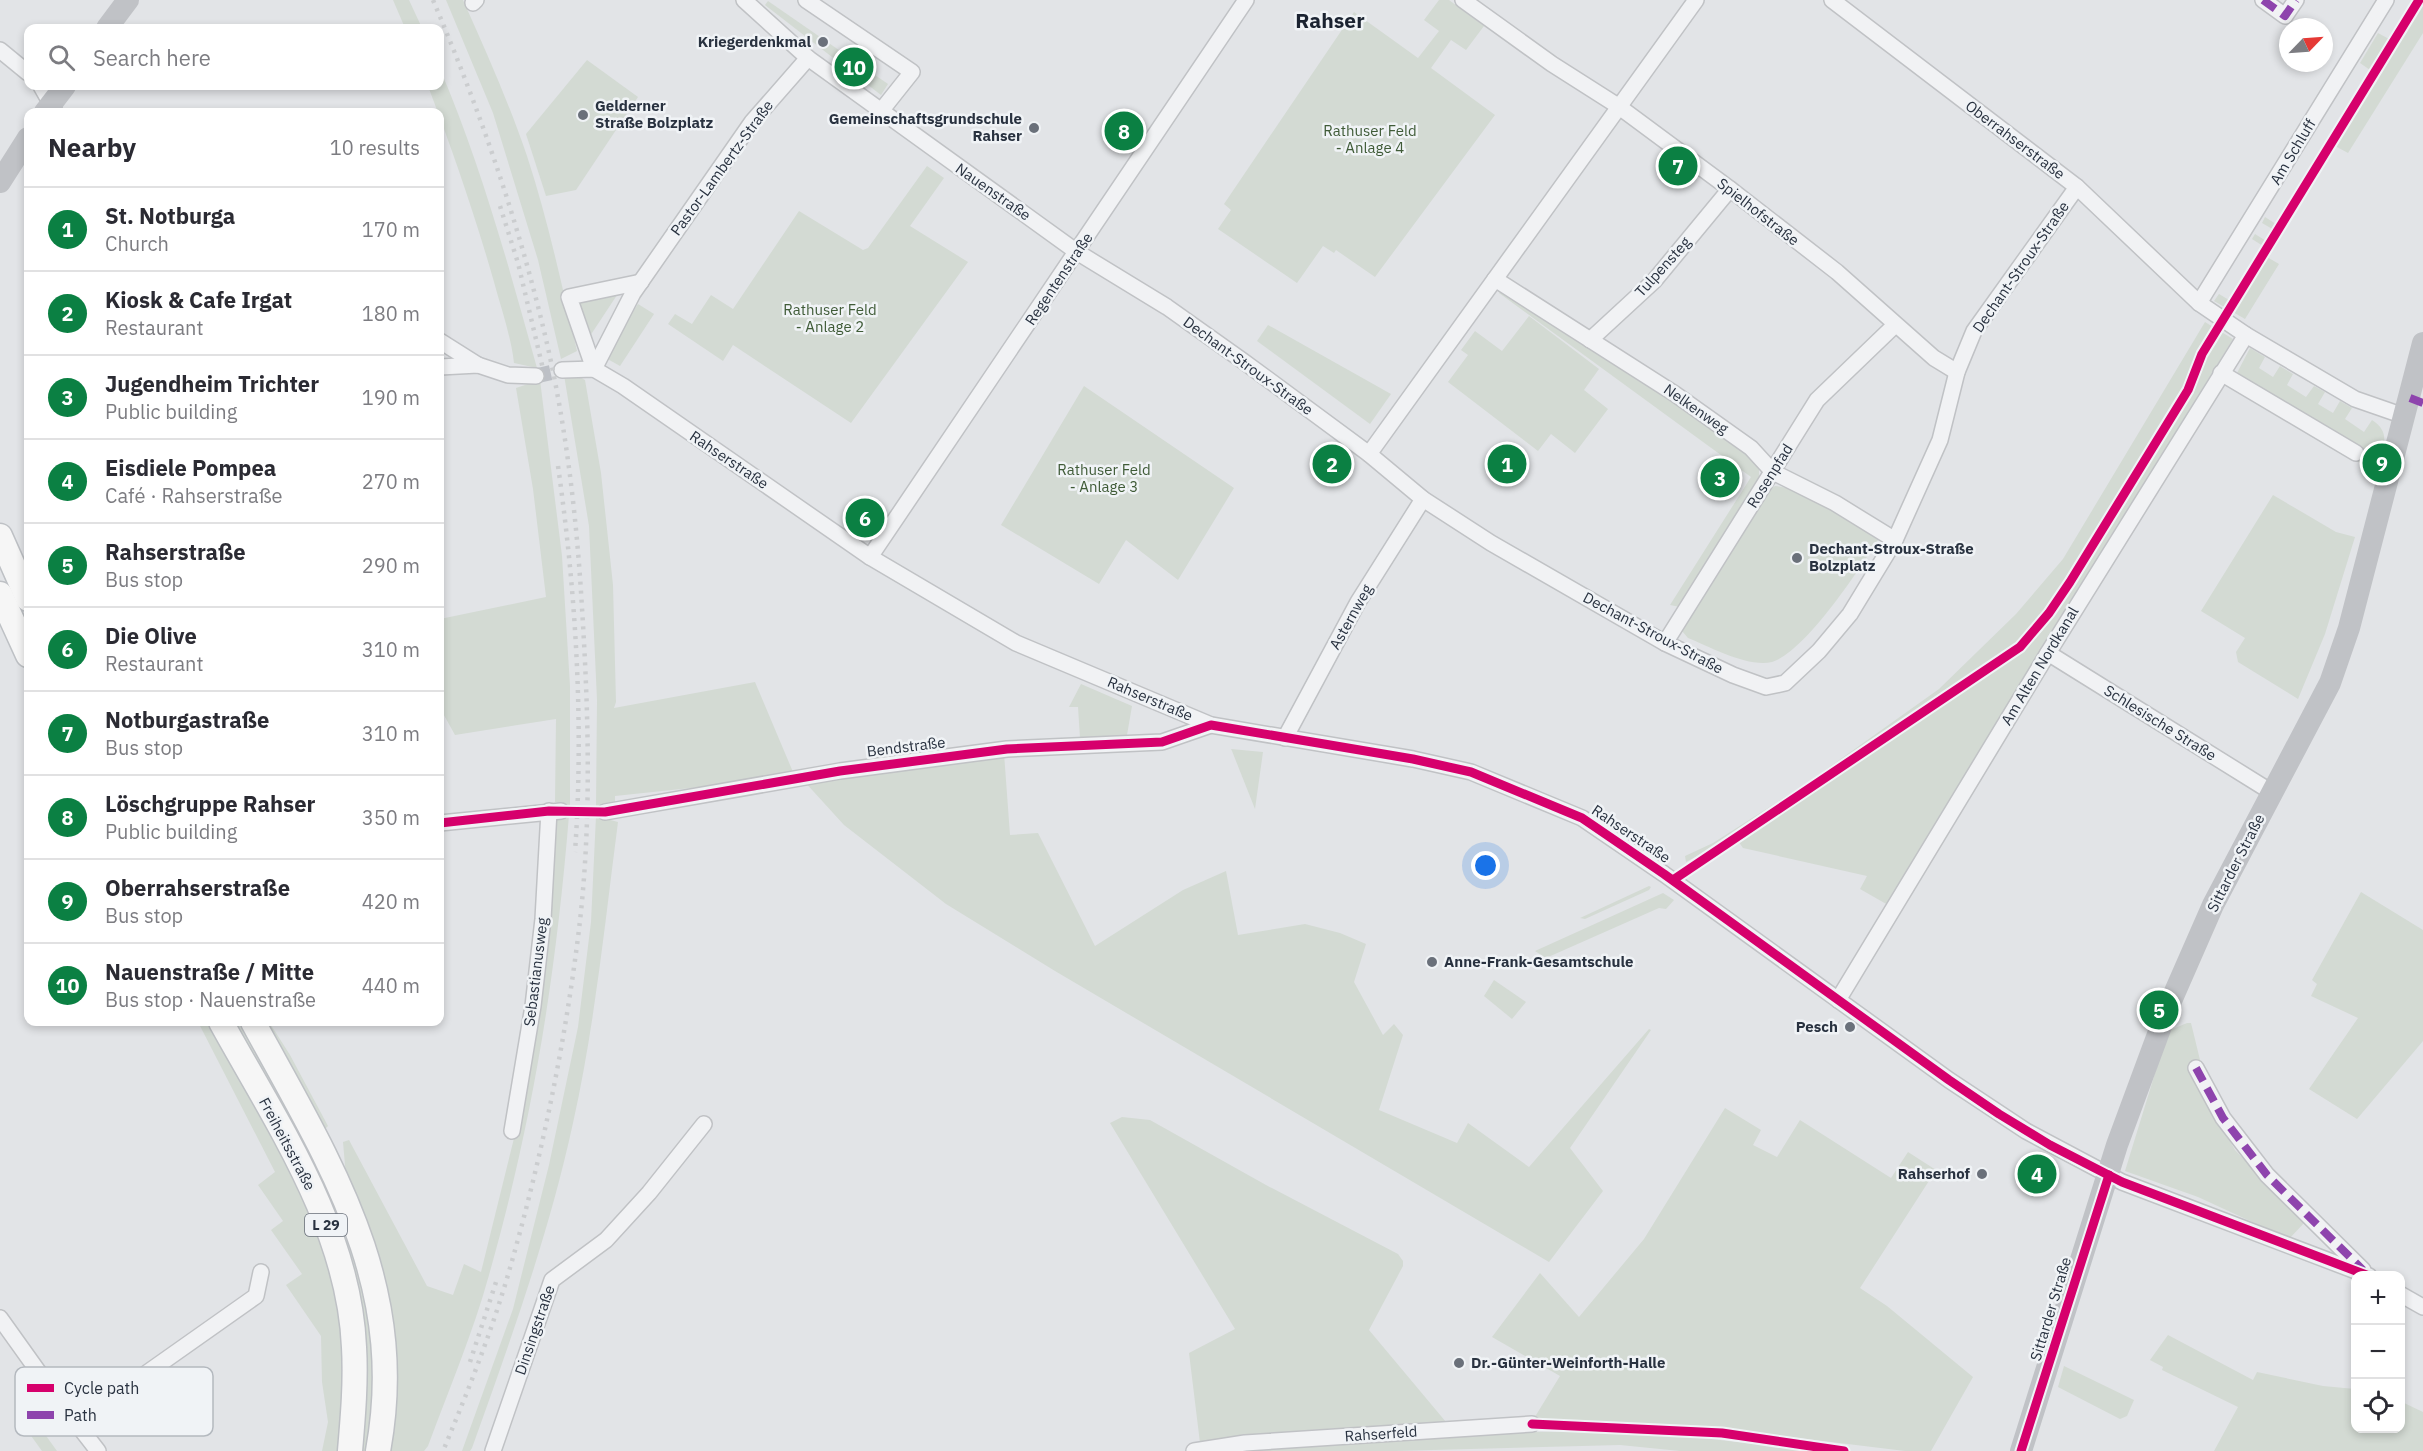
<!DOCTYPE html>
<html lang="en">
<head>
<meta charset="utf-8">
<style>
  :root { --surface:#fff; --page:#f7f7f7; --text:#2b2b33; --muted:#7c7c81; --line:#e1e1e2; --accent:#0b8043 }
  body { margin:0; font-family:"IBM Plex Sans",sans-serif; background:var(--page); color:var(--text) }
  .controls { position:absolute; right:18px; bottom:18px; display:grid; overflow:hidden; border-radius:12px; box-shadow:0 3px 9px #0003 }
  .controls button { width:54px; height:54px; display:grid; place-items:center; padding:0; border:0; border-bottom:2px solid var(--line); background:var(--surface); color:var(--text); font:30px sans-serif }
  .compass { position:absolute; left:2279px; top:18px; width:54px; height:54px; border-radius:50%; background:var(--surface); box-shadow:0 3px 9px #0003; rotate:65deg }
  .you { position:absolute; left:1486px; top:866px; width:21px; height:21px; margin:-15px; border:4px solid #fff; border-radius:50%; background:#1a73e8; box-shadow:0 0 0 9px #1a73e833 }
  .badge { display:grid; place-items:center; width:39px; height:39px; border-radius:50%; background:var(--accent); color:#fff; font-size:20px; font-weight:700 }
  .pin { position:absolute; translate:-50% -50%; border:3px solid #fff; box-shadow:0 2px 6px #0006 }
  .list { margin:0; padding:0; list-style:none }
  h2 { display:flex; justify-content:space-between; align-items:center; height:78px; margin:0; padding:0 24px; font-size:26px }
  h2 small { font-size:20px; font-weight:400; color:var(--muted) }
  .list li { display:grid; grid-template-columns:39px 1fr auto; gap:18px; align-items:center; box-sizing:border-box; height:84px; padding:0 24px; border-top:2px solid var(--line) }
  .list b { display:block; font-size:22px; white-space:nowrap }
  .list p { margin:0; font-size:20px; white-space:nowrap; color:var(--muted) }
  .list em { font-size:20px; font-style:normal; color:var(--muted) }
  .icon { flex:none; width:33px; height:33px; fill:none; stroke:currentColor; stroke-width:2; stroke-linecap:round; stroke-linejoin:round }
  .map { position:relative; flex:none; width:2423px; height:1451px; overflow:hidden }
  .search { position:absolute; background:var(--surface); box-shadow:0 3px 9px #0003; left:24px; top:24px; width:420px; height:66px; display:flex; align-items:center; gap:15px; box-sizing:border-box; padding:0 21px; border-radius:12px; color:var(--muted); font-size:22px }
  .panel { position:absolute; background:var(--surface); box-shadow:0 3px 9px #0003; left:24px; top:108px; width:420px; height:918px; border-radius:12px }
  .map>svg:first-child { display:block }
</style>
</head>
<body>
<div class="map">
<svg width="2423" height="1451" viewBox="0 0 2423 1451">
  <rect width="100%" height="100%" fill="#e2e4e7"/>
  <!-- green -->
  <g fill="#d3dad3">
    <path d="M393,0H409L422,28H405Z"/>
    <path d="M446,0H463C486,51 509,103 527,156C548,220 562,286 577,351L561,359L538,260L493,113Z"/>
    <path d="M1439,0H1449L1484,26L1466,50L1451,40L1431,68L1495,115L1375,277L1336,250L1334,253L1323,246L1297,283L1218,229L1231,210L1224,204L1354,12L1418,58L1439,31L1424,20Z"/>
    <path d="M2412,0H2423V33L2348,153L2335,146L2281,234L2262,223L2265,217L2276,224L2370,70L2360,63L2378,33L2389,39Z"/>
    <path d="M768,1L888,84L881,95L765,5Z"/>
    <path d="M587,60L638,97L576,190L546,196L526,134Z"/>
    <path d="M440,69C481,165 509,267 537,368L514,363C511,336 501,308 494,282C475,215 452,149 428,86H440Z"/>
    <path d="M927,166L944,178L910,226L968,262L851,423L733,345L723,361L668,324L675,314L692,324L711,295L733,309L799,211L863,250L868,248Z"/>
    <path d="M2255,234L2274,246L2267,257L2279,264L2245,319L2214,301L2219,294L2229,300L2263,246L2252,239Z"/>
    <path d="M1502,290L1698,415L1748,452L1759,466V484L1680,607L1670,605L1751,477L1499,293Z"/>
    <path d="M619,292L588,339L578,302Z"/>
    <path d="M638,304L654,314L620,366L604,357Z"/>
    <path d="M1529,316L1599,369L1584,390L1608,409L1575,453L1551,434L1538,451L1448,382L1468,355L1461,350L1475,331L1502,351Z"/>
    <path d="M2205,322L2233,339L1888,905L1860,889L1867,876L1743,848L1738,841L1729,839L1686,862L1685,856L1713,843L1807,783L1939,689L2016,614L2063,559Z"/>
    <path d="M1268,325L1391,394L1370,424L1257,341Z"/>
    <path d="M2250,348L2265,357L2259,368L2273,377L2280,366L2293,374L2287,385L2306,397L2314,386L2325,392L2318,404L2333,413L2340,401L2352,408L2345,419L2364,432L2372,420C2394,434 2381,450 2375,472L2355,460L2236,375Z"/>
    <path d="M564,375L578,376L585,380L601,473L613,585L616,702L614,708L755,682L793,772L766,780L615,796V805L596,807L597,700L589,526Z"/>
    <path d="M540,380L562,556L570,686V806L555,802L556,719L455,735L440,708V619L546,597L533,489L516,388Z"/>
    <path d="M1084,386L1234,488L1178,580L1126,540L1099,584L1001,525Z"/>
    <path d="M1775,486C1812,490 1846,516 1877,535L1878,540C1859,570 1805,652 1772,662C1749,668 1710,647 1688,638L1682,631L1683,622L1734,548L1765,493Z"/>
    <path d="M2273,495L2336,532L2355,537L2325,634L2298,699L2238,662L2236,652L2245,638L2201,611Z"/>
    <path d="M1081,684L1132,706L1127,735L1080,738L1078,707H1069Z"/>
    <path d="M1231,749L1263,752L1255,809L1232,751Z"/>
    <path d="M1004,753L1010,835L1038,833L1095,946L1183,890L1226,871L1238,935L1305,924L1340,933L1366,944L1354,982L1383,1035L1394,1024L1403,1035L1379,1110L1457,1143L1468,1123L1529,1167L1649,1029L1651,1030L1570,1148L1603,1191L1549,1262L1055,971L946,904L844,825L803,780Z"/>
    <path d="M569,815C556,975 533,1120 489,1275C473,1333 449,1389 428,1446L424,1451H387L393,1409L346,1177L343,1142L349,1140L427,1286L453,1295L464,1264L481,1272L519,1118L553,817Z"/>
    <path d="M596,816L618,822C605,922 595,1024 573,1123C549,1234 510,1342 472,1448L470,1451H462L513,1309L549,1165L578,1027L591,922Z"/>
    <path d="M1649,886L1651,887L1649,890L1585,919L1580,918Z"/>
    <path d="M2361,892L2423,930V1041L2357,1119L2309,1089L2358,1018L2311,996L2317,984L2312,980Z"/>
    <path d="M1663,893L1674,900L1666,909L1659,908L1546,958L1535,951Z"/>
    <path d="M1494,980L1526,1002L1512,1019L1484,996Z"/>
    <path d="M198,1022H213C285,1154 373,1293 337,1451H322L328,1422L322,1382L321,1336L286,1285L302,1274L271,1230L283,1221L258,1185L275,1172Z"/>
    <path d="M232,1022H237L278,1082L316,1154L364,1273L375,1350L369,1451H361L365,1348Z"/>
    <path d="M263,1022H269L290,1055L328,1126L323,1131Z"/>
    <path d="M2187,1023H2191L2201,1064L2190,1072L2235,1150L2305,1222L2289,1239L2198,1197L2125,1171L2168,1031Z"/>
    <path d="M1725,1108L1761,1130L1753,1145L1777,1157L1800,1120L1891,1178L1908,1152L1936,1170L1860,1288L1887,1306L1973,1377L1931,1451H1905L1701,1426L1533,1420L1560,1376L1492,1337L1540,1273L1579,1317L1644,1239Z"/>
    <path d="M1122,1117L1150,1120L1266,1185L1398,1254L1403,1261V1266L1369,1330L1446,1422L1309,1430L1200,1443L1189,1353L1235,1329L1110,1123Z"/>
    <path d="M2168,1335L2253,1380L2257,1372L2323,1386L2355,1389L2356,1428H2400L2401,1402H2402L2423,1412V1451H2214L2238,1407L2162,1370L2163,1367L2150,1360Z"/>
    <path d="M2064,1366L2134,1400L2127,1416L2120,1419L2058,1387Z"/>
    <path d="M39,1426L57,1451H42L29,1433Z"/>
    <path d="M1589,1431L1694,1437L1815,1451H1680L1620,1445L1395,1451H1237L1447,1434Z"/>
  </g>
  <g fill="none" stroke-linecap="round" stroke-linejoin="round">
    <!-- street-tunnel -->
    <path stroke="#bdc0c6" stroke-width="15" stroke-dasharray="15 8" stroke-linecap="butt" d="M536,376L562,370"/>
    <defs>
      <g id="street">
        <path d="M744,0L808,58L1077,252L1167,307L1243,361L1369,454L1423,499L1491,543L1665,643L1733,675L1766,687L1785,683L1819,651L1850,614L1895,540L1940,440L1957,372L1974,331L2077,187"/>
        <path d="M806,0L912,72L881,111"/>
        <path d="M1463,0L1552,64L1618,106L1730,189L1837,272L1934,358L1957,372"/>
        <path d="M1832,0L2077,187L2199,303L2246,335L2355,399L2404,416"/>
        <path d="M2263,0L2285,16L2296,0"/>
        <path d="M473,3L476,0"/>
        <path d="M0,50L28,73"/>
        <path d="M41,86L54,109"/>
        <path d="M1495,279L1675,394L1751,448L1773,472L1835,503L1895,540"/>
        <path d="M2199,303L2386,0"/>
        <path d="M1590,340L1654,281L1730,189"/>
        <path d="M440,341L478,365"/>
        <path d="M440,367L478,365L508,375L536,376"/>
        <path d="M594,369L633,293L752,122L808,58"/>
        <path d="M594,369L569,297L641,282"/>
        <path d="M562,370L594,369L623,386L870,557L1016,643L1211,725L1413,759L1471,772L1582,818L1664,874L1949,1080L2026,1131L2122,1182L2369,1276"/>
        <path d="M2221,373L2356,453"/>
        <path d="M1369,454L1696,0"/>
        <path d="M870,557L1246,0"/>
        <path d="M1665,643L1817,400L1895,325"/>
        <path d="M2048,653L2273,793"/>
        <path d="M1285,738L1358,602L1423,499"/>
        <path d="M605,812L840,771L1007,749L1162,742L1211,725"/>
        <path d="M440,823L561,811"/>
        <path d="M1838,1000L2048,653L2246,335"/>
        <path d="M2196,1068L2223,1118L2267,1175L2363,1270"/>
        <path d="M512,1131L533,1006L543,919L549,811"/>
        <path d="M2400,1294L2423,1307"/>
        <path d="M0,1318L60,1402L98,1451"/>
        <path d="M76,1423L256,1296L261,1272"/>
        <path d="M493,1451L552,1280L606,1240L649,1193L704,1124"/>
        <path d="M1194,1451L1245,1443L1532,1424"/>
      </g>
      <g id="primary">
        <path d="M0,536L28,599"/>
        <path d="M0,594L28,655"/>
        <path d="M221,1022C276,1122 349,1228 354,1347C356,1381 353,1416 350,1451"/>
        <path d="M253,1022C329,1162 409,1283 378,1451"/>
      </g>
    </defs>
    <!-- street casing -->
    <use href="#street" stroke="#c0c2c5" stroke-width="18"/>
    <!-- primary casing -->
    <use href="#primary" stroke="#bec1c5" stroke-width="27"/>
    <!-- street -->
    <use href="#street" stroke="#f1f2f4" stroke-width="15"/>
    <!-- secondary -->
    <g stroke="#c0c2c6" stroke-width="22">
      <path d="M107,28L128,0"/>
      <path d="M45,112L65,86"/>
      <path d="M0,182L28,138"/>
      <path d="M2021,1451L2117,1145L2167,1010L2213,905L2330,683L2349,628L2423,343"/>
    </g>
    <!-- primary -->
    <use href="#primary" stroke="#f6f6f6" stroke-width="24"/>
    <!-- rail -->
    <g stroke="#cbcdcf" stroke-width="4.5" stroke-dasharray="3 6" stroke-linecap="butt">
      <path d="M433,0C481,113 521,229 548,348C567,433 577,522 582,608C589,720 592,834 577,945C563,1054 540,1163 510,1268C492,1331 468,1391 443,1451"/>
      <path d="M500,206L518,263L543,369"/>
      <path d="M558,466C576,593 584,725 575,852"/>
      <path d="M470,1362L497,1279"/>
    </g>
    <!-- quiet -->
    <g stroke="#8e44ad" stroke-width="8" stroke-dasharray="15 8" stroke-linecap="butt">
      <path d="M2263,0L2285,16L2296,0"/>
      <path d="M2410,398L2423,403"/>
      <path d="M2196,1068L2223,1118L2267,1175L2363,1270"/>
    </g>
    <defs>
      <g id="cycleway">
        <path d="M440,823L549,811L605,812L840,771L1007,749L1162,742L1211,725L1413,759L1471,772L1582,818L1664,874L1949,1080L1999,1114L2050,1145L2122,1182L2369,1276"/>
        <path d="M1673,880L2020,647L2049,613L2070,582L2188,390L2202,354L2419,0"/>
        <path d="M1532,1424L1722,1433L1844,1451"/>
        <path d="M2021,1451L2109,1175"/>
      </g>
    </defs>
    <!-- cycleway casing -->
    <use href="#cycleway" stroke="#f0f3f6" stroke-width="13"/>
    <!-- cycleway -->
    <use href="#cycleway" stroke="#d6006c" stroke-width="9"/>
  </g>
  <!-- markers -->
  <g fill="#6a707a" stroke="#f0f3f6" stroke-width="2">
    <circle cx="823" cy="42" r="6"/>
    <circle cx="583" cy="115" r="6"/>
    <circle cx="1034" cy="128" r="6"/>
    <circle cx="1797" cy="558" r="6"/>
    <circle cx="1432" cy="962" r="6"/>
    <circle cx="1850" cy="1027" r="6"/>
    <circle cx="1982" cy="1174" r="6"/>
    <circle cx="1459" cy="1363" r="6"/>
  </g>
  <g text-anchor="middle" stroke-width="5" stroke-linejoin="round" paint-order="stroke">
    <!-- shield labels -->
    <rect fill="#f0f3f6" stroke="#656c77" stroke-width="1.5" x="305" y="1214" width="42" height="22" rx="4.5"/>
    <g font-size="14" font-weight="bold" fill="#293240">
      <text x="326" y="1230">L 29</text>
    </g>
    <!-- poi labels -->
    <g font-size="15" font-weight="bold" fill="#293240" stroke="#f0f3f6" text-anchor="end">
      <text x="811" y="47">Kriegerdenkmal</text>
      <text x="595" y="111" text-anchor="start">Gelderner<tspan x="595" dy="17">Straße Bolzplatz</tspan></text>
      <text x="1022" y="124">Gemeinschaftsgrundschule<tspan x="1022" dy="17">Rahser</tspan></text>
      <text x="1809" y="554" text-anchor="start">Dechant-Stroux-Straße<tspan x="1809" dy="17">Bolzplatz</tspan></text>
      <text x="1444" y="967" text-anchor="start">Anne-Frank-Gesamtschule</text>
      <text x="1838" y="1032">Pesch</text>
      <text x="1970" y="1179">Rahserhof</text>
      <text x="1471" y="1368" text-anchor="start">Dr.-Günter-Weinforth-Halle</text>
    </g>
    <!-- park labels -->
    <g font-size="15" fill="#3f5b37" stroke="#f0f3f6">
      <text x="1370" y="136">Rathuser Feld<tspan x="1370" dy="17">- Anlage 4</tspan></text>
      <text x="830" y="315">Rathuser Feld<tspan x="830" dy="17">- Anlage 2</tspan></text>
      <text x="1104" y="475">Rathuser Feld<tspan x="1104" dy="17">- Anlage 3</tspan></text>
    </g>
    <!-- street labels -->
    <g font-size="15" fill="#293240" stroke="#f0f3f6">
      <text transform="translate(2015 140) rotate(37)" y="5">Oberrahserstraße</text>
      <text transform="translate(2293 152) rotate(-59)" y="5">Am Schluff</text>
      <text transform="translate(722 168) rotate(-54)" y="5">Pastor-Lambertz-Straße</text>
      <text transform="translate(993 192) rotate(35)" y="5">Nauenstraße</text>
      <text transform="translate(1758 212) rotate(38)" y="5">Spielhofstraße</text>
      <text transform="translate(1663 267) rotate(-48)" y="5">Tulpensteg</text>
      <text transform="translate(2021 267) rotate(-55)" y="5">Dechant-Stroux-Straße</text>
      <text transform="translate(1059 279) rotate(-56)" y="5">Regentenstraße</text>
      <text transform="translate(1248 366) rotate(36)" y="5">Dechant-Stroux-Straße</text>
      <text transform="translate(1696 409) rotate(35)" y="5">Nelkenweg</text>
      <text transform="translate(729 460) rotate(34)" y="5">Rahserstraße</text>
      <text transform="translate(1770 476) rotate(-58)" y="5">Rosenpfad</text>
      <text transform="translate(1351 617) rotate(-61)" y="5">Asternweg</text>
      <text transform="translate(1653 633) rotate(28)" y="5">Dechant-Stroux-Straße</text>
      <text transform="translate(2040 666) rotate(-59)" y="5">Am Alten Nordkanal</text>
      <text transform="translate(1150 699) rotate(23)" y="5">Rahserstraße</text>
      <text transform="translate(2160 723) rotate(32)" y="5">Schlesische Straße</text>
      <text transform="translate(906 747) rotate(-7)" y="5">Bendstraße</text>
      <text transform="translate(1631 834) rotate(34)" y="5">Rahserstraße</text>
      <text transform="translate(2236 863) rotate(-63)" y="5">Sittarder Straße</text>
      <text transform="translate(536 972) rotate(-83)" y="5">Sebastianusweg</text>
      <text transform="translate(287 1144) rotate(62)" y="5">Freiheitsstraße</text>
      <text transform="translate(2051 1309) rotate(-73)" y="5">Sittarder Straße</text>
      <text transform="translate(535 1330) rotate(-71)" y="5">Dinsingstraße</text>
      <text transform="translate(1381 1434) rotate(-4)" y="5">Rahserfeld</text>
    </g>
    <!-- district labels -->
    <g font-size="21" font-weight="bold" fill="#1b2331" stroke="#f0f3f6">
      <text x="1330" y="28">Rahser</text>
    </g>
  </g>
  <!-- legend -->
  <rect x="15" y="1367" width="198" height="69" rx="9" fill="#f0f3f6" stroke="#b4b9bf" stroke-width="1.5"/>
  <rect x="27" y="1384" width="27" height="8" fill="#d6006c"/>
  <rect x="27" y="1411" width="27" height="8" fill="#8e44ad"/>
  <g font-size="16" fill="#293240">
    <text x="64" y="1394">Cycle path</text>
    <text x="64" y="1421">Path</text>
  </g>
</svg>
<div class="controls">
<button>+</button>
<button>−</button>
<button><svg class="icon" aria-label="locate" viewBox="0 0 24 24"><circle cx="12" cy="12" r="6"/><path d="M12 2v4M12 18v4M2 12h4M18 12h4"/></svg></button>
</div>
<svg class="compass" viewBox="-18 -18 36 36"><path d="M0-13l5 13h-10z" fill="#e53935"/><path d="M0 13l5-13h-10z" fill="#7c7c81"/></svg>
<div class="you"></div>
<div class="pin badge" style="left:1507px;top:464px">1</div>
<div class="pin badge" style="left:1332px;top:464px">2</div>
<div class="pin badge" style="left:1720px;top:478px">3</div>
<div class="pin badge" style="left:2037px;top:1174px">4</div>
<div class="pin badge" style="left:2159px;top:1010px">5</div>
<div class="pin badge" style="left:865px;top:518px">6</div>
<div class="pin badge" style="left:1678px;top:166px">7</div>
<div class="pin badge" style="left:1124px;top:131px">8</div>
<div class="pin badge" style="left:2382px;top:463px">9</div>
<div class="pin badge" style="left:854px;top:67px">10</div>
<div class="search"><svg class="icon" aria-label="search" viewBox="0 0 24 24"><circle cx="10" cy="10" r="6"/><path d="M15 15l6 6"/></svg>Search here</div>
<section class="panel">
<h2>Nearby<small>10 results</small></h2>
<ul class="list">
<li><span class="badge">1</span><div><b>St. Notburga</b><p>Church</p></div><em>170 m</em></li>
<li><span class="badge">2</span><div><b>Kiosk &amp; Cafe Irgat</b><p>Restaurant</p></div><em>180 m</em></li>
<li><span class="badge">3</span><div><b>Jugendheim Trichter</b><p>Public building</p></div><em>190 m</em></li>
<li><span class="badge">4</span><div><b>Eisdiele Pompea</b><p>Café · Rahserstraße</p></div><em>270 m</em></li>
<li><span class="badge">5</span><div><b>Rahserstraße</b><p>Bus stop</p></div><em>290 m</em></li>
<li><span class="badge">6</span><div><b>Die Olive</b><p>Restaurant</p></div><em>310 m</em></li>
<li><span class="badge">7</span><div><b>Notburgastraße</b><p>Bus stop</p></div><em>310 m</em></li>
<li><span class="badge">8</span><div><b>Löschgruppe Rahser</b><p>Public building</p></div><em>350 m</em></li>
<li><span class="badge">9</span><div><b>Oberrahserstraße</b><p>Bus stop</p></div><em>420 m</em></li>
<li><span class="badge">10</span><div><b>Nauenstraße / Mitte</b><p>Bus stop · Nauenstraße</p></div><em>440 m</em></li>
</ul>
</section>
</div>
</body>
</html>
